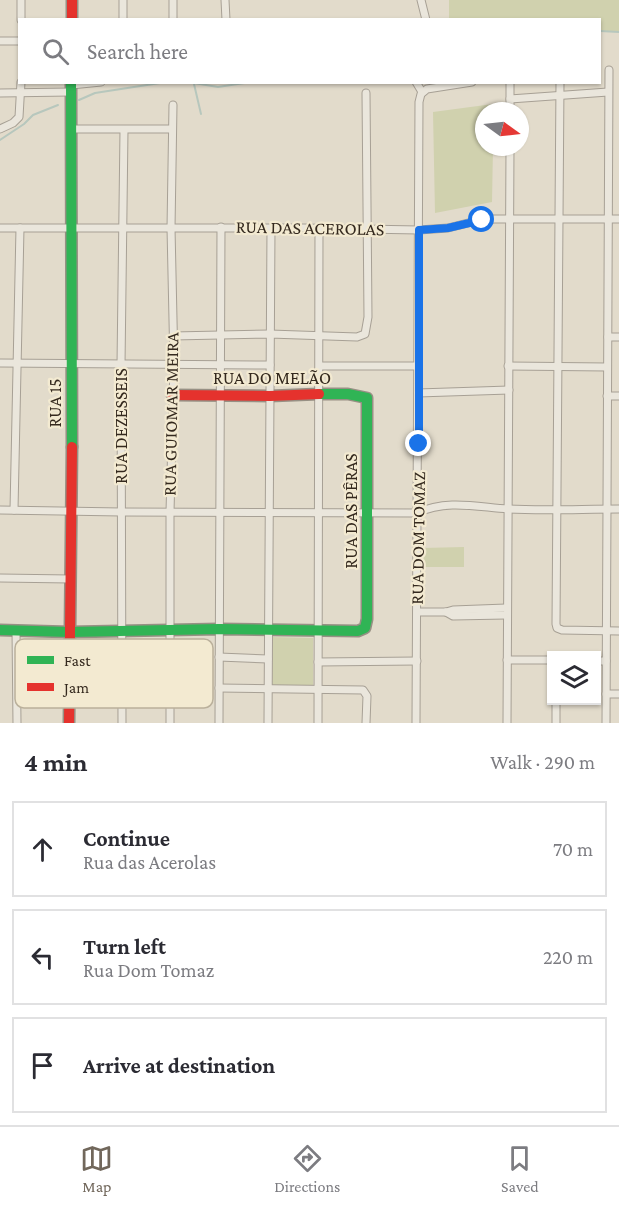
<!DOCTYPE html>
<html lang="en">
<head>
<meta charset="utf-8">
<style>
  :root { --surface:#fff; --page:#f2f2f3; --text:#2b2b33; --muted:#7c7c81; --line:#e1e1e2; --accent:#71675b }
  body { margin:0; font-family:"Crimson Pro",serif; background:var(--page); color:var(--text) }
  .controls { position:absolute; right:18px; bottom:18px; display:grid; overflow:hidden; border-radius:0px; box-shadow:0 2px 4px #0004 }
  .controls button { width:54px; height:54px; display:grid; place-items:center; padding:0; border:0; border-bottom:2px solid var(--line); background:var(--surface); color:var(--text); font:30px sans-serif }
  .compass { position:absolute; left:475px; top:102px; width:54px; height:54px; border-radius:50%; background:var(--surface); box-shadow:0 2px 4px #0004; rotate:105deg }
  .stop { position:absolute; width:18px; height:18px; margin:-14px; border:4px solid #1a73e8; border-radius:50%; background:#fff }
  .stop.end { background:#1a73e8; border-color:#fff; box-shadow:0 2px 6px #0008 }
  .list { margin:0; padding:0; list-style:none }
  h2 { display:flex; justify-content:space-between; align-items:center; height:78px; margin:0; padding:0 24px; font-size:26px }
  h2 small { font-size:20px; font-weight:400; color:var(--muted) }
  .list li { display:grid; grid-template-columns:39px 1fr auto; gap:18px; align-items:center; box-sizing:border-box; height:96px; margin:0 12px 12px; padding:0 12px; border:2px solid var(--line); border-radius:0px }
  .list b { display:block; font-size:22px; white-space:nowrap }
  .list p { margin:0; font-size:20px; white-space:nowrap; color:var(--muted) }
  .list em { font-size:20px; font-style:normal; color:var(--muted) }
  .icon { flex:none; width:33px; height:33px; fill:none; stroke:currentColor; stroke-width:2; stroke-linecap:round; stroke-linejoin:round }
  .map { position:relative; flex:none; width:619px; height:723px; overflow:hidden }
  .search { position:absolute; background:var(--surface); box-shadow:0 2px 4px #0004; left:18px; right:18px; top:18px; height:66px; display:flex; align-items:center; gap:15px; box-sizing:border-box; padding:0 21px; border-radius:0px; color:var(--muted); font-size:22px }
  .sheet { height:402px; background:var(--surface) }
  nav { display:flex; justify-content:space-around; align-items:center; box-sizing:border-box; height:84px; border-top:2px solid var(--line); background:var(--surface); font-size:16px; color:var(--muted) }
  nav a { display:grid; justify-items:center; gap:3px }
  nav .on { color:var(--accent) }
  .map>svg:first-child { display:block }
</style>
</head>
<body>
<div class="map">
<svg width="619" height="723" viewBox="0 0 619 723">
  <rect width="100%" height="100%" fill="#e2dbcb"/>
  <!-- green -->
  <g fill="#d0d1ae">
    <path d="M449,0H619V32L600,31V20L449,19Z"/>
    <path d="M493,104V111H484V147H493L492,202L435,213L433,112Z"/>
    <path d="M464,547V567H424L423,548Z"/>
    <path d="M270,637L313,638V687L270,686Z"/>
  </g>
  <g fill="none" stroke-linecap="round" stroke-linejoin="round">
    <!-- stream -->
    <g stroke="#b7c7bd" stroke-width="2">
      <path d="M600,31L619,32"/>
      <path d="M194,84L201,114"/>
      <path d="M79,100L95,93L160,83H194L218,87L251,82"/>
      <path d="M0,140L24,124L33,115L58,105"/>
    </g>
    <defs>
      <g id="street">
        <path d="M21,0V20"/>
        <path d="M225,0L226,20"/>
        <path d="M421,0L426,20"/>
        <path d="M123,20V0"/>
        <path d="M173,20V0"/>
        <path d="M0,41H20"/>
        <path d="M416,82L422,92"/>
        <path d="M510,82V111"/>
        <path d="M560,82L556,624L557,628L562,630L619,631"/>
        <path d="M71,85L101,82"/>
        <path d="M0,93L71,92"/>
        <path d="M510,99L608,92"/>
        <path d="M0,129L13,123L19,117L21,82"/>
        <path d="M71,129H172"/>
        <path d="M0,228H304L419,230L448,228L472,222L494,219H619"/>
        <path d="M173,336L270,334L357,337L365,334L368,317L366,93"/>
        <path d="M608,337H619"/>
        <path d="M0,363L270,365"/>
        <path d="M320,366H418"/>
        <path d="M508,366L607,367"/>
        <path d="M418,393L509,390"/>
        <path d="M607,396H619"/>
        <path d="M0,510L121,512L417,513C447,499 477,507 508,509C545,511 582,509 619,509"/>
        <path d="M14,510L20,228"/>
        <path d="M0,578L70,579"/>
        <path d="M417,612H446L453,610L506,608"/>
        <path d="M446,612L453,616L506,615"/>
        <path d="M16,630L17,723"/>
        <path d="M219,657L268,659"/>
        <path d="M507,660H552"/>
        <path d="M596,661H606"/>
        <path d="M318,662L417,661"/>
        <path d="M219,688L363,690L367,696L366,723"/>
        <path d="M606,694H619"/>
        <path d="M556,700V723"/>
        <path d="M122,723L121,365L124,130"/>
        <path d="M170,723V512L174,365L171,228L173,105"/>
        <path d="M219,723L221,227"/>
        <path d="M268,723L271,228"/>
        <path d="M318,723L319,228"/>
        <path d="M416,723L419,102L421,94L427,89L472,82"/>
        <path d="M507,723L510,147"/>
        <path d="M606,723L609,70"/>
      </g>
      <g id="fast">
        <path d="M71,82L72,447"/>
        <path d="M0,630L70,632L219,629L358,631L365,628L367,619V398L348,394H319"/>
      </g>
      <g id="jam">
        <path d="M72,0V20"/>
        <path d="M172,395L270,396L319,394"/>
        <path d="M69,723L72,447"/>
      </g>
    </defs>
    <!-- street casing -->
    <use href="#street" stroke="#a7a095" stroke-width="9"/>
    <!-- fast casing -->
    <use href="#fast" stroke="#979084" stroke-width="13"/>
    <!-- jam casing -->
    <use href="#jam" stroke="#979084" stroke-width="13"/>
    <!-- street -->
    <use href="#street" stroke="#eae6dc" stroke-width="7"/>
    <!-- fast -->
    <use href="#fast" stroke="#30b455" stroke-width="10"/>
    <!-- jam -->
    <use href="#jam" stroke="#e5322d" stroke-width="10"/>
  </g>
  <g fill="none" stroke-linecap="round" stroke-linejoin="round">
    <!-- route -->
    <path stroke="#1a73e8" stroke-width="8" d="M419,444V230L448,228L482,220"/>
  </g>
  <g text-anchor="middle" stroke-width="4.5" stroke-linejoin="round" paint-order="stroke">
    <!-- street labels -->
    <g font-size="18" fill="#34291e" stroke="#f3ead1">
      <text transform="translate(310 228) rotate(1)" y="6">RUA DAS ACEROLAS</text>
      <text x="272" y="384">RUA DO MELÃO</text>
      <text transform="translate(55 403) rotate(-90)" y="6">RUA 15</text>
      <text transform="translate(171 414) rotate(-89)" y="6">RUA GUIOMAR MEIRA</text>
      <text transform="translate(121 426) rotate(-90)" y="6">RUA DEZESSEIS</text>
      <text transform="translate(351 511) rotate(-90)" y="6">RUA DAS PÊRAS</text>
      <text transform="translate(418 538) rotate(-89)" y="6">RUA DOM TOMAZ</text>
    </g>
  </g>
  <!-- legend -->
  <rect x="15" y="639" width="198" height="69" rx="9" fill="#f3ead1" stroke="#bab09b" stroke-width="1.5"/>
  <rect x="27" y="656" width="27" height="8" fill="#30b455"/>
  <rect x="27" y="683" width="27" height="8" fill="#e5322d"/>
  <g font-size="16" fill="#34291e">
    <text x="64" y="666">Fast</text>
    <text x="64" y="693">Jam</text>
  </g>
</svg>
<div class="controls">
<button><svg class="icon" aria-label="layers" viewBox="0 0 24 24"><path d="M12 4l9 5-9 5-9-5zM3 14l9 5 9-5"/></svg></button>
</div>
<svg class="compass" viewBox="-18 -18 36 36"><path d="M0-13l5 13h-10z" fill="#e53935"/><path d="M0 13l5-13h-10z" fill="#7c7c81"/></svg>
<div class="stop" style="left:482px;top:220px"></div>
<div class="stop end" style="left:419px;top:444px"></div>
<div class="search"><svg class="icon" aria-label="search" viewBox="0 0 24 24"><circle cx="10" cy="10" r="6"/><path d="M15 15l6 6"/></svg>Search here</div>
</div>
<section class="sheet">
<h2>4 min<small>Walk · 290 m</small></h2>
<ul class="list">
<li><svg class="icon" aria-label="ahead" viewBox="0 0 24 24"><path d="M12 20V5M6 11l6-6 6 6"/></svg><div><b>Continue</b><p>Rua das Acerolas</p></div><em>70 m</em></li>
<li><svg class="icon" aria-label="left" viewBox="0 0 24 24"><path d="M17 20v-9H6M10 6l-5 5 5 5"/></svg><div><b>Turn left</b><p>Rua Dom Tomaz</p></div><em>220 m</em></li>
<li><svg class="icon" aria-label="arrive" viewBox="0 0 24 24"><path d="M6 21V4h12l-3 4 3 4H6"/></svg><div><b>Arrive at destination</b></div></li>
</ul>
</section>
<nav>
<a class="on"><svg class="icon" aria-label="map" viewBox="0 0 24 24"><path d="M3 6l6-2 6 2 6-2v14l-6 2-6-2-6 2zM9 4v14M15 6v14"/></svg>Map</a>
<a><svg class="icon" aria-label="directions" viewBox="0 0 24 24"><path d="M12 3l9 9-9 9-9-9zM9 14v-3h6M13 9l2 2-2 2"/></svg>Directions</a>
<a><svg class="icon" aria-label="saved" viewBox="0 0 24 24"><path d="M7 4h10v16l-5-4-5 4z"/></svg>Saved</a>
</nav>
</body>
</html>
